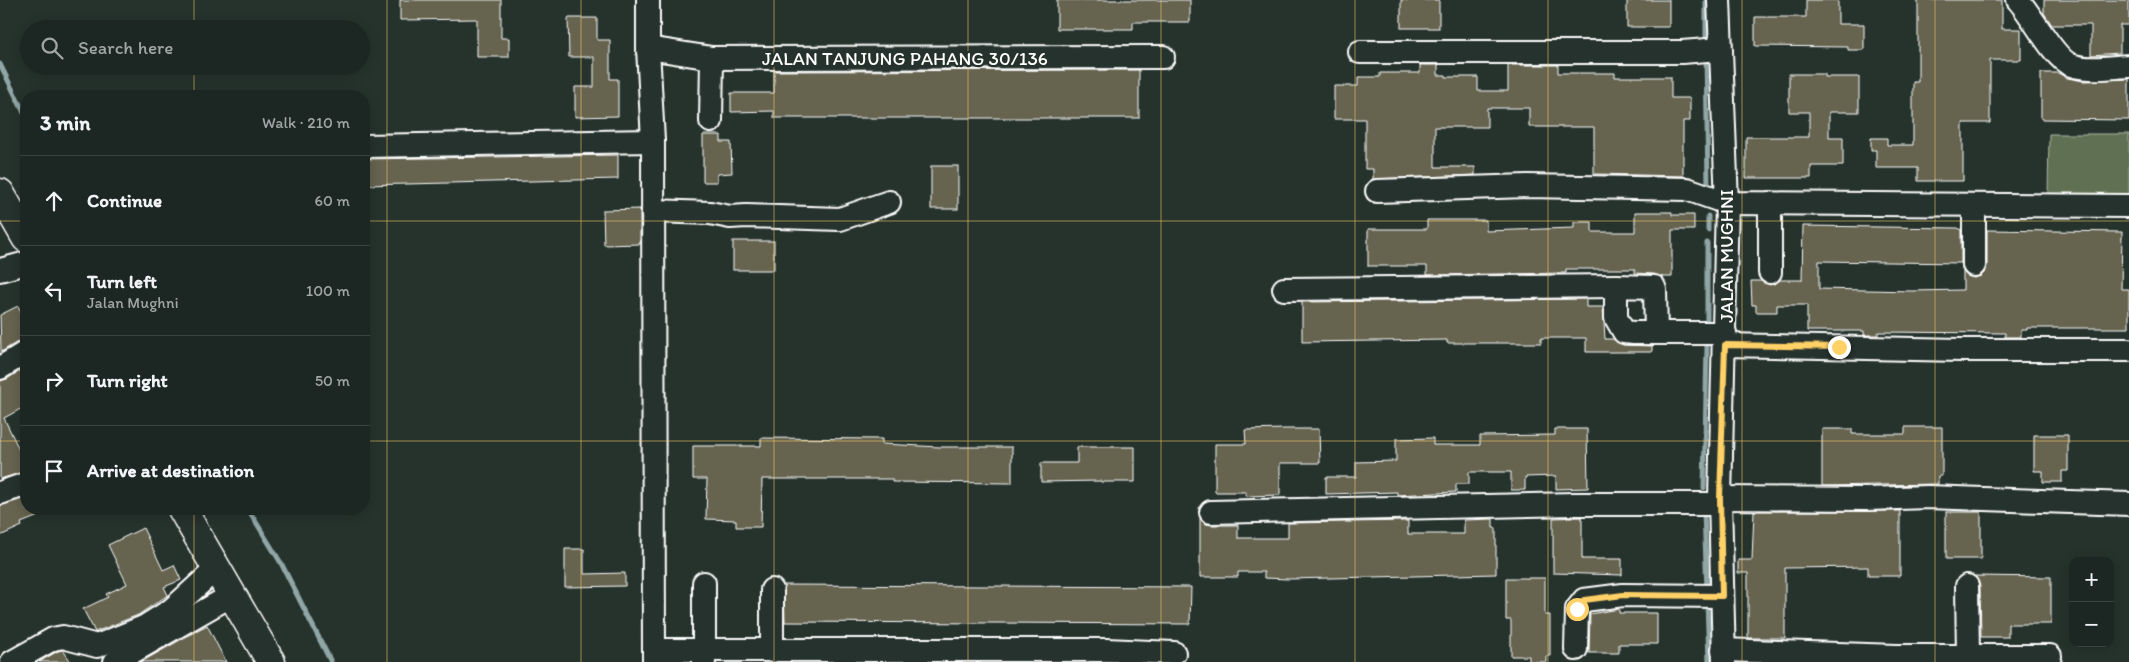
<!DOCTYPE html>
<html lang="en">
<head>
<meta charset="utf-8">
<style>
  :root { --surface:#1c2622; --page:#29322f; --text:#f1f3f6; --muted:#a0a5a5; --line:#3a4340 }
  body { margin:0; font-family:Itim,sans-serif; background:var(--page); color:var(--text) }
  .controls { position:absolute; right:15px; bottom:15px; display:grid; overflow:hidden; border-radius:10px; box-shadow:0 2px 12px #0003 }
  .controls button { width:45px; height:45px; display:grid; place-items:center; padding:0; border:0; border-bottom:1px solid var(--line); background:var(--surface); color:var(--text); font:25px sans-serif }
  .stop { position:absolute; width:15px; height:15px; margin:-11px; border:4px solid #ffd166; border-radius:50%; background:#fff }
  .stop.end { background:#ffd166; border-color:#fff; box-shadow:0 1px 5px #0008 }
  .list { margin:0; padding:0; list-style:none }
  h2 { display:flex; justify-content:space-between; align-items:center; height:65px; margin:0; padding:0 20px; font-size:21px }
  h2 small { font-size:16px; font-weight:400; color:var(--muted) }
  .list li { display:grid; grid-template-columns:32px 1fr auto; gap:15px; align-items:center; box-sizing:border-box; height:90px; padding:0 20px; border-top:1px solid var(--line) }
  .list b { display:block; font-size:19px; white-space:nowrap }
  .list p { margin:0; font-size:16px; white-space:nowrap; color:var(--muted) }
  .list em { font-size:16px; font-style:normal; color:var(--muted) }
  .icon { flex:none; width:28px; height:28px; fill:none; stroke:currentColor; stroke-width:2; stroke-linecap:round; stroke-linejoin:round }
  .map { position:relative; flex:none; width:2129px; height:662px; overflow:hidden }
  .search { position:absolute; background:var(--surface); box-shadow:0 2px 12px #0003; left:20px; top:20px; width:350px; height:55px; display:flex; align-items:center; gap:12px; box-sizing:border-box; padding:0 18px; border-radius:28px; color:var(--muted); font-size:19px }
  .panel { position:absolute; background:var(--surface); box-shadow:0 2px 12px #0003; left:20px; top:90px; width:350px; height:425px; border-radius:20px }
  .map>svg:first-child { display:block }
</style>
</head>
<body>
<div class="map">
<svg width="2129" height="662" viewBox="0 0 2129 662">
  <rect width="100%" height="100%" fill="#26332d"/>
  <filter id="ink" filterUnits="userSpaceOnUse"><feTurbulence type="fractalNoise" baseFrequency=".02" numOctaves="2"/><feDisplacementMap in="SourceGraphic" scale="10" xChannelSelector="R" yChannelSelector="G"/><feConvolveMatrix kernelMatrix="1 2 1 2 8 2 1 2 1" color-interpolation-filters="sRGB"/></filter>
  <g filter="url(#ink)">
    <!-- green -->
    <path fill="#617153" stroke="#b0b8a9" d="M2049,134H2129V195H2048Z"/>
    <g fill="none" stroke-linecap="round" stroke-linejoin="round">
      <!-- stream -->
      <g stroke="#91a6a6" stroke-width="5">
        <path d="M1706,0V44"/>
        <path d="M1706,55L1708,187"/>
        <path d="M0,64L26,117"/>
        <path d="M1708,216V230"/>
        <path d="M1707,324V243"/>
        <path d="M1704,488L1707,346"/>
        <path d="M248,509L281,563L331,662"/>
        <path d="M1704,513L1707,590"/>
        <path d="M1707,601L1709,662"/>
      </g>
    </g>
    <!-- building -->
    <g fill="#666450" stroke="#fff">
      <path d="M400,0H501V38H509V57H477V19L400,20Z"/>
      <path d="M1057,0H1190V22H1133V29H1057Z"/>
      <rect x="1401" y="0" width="38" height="28"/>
      <path d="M1642,0H1669V27H1627V1Z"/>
      <path d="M1806,0H1838V24H1864V50H1848V47L1755,46V17H1806Z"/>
      <path d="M1918,0H2002V29H2021V60H1990V123H1963V181H1918V168H1876V150H1871V138H1887V145H1913V82H1918Z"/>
      <path d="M2044,0H2129V25H2120V53L2091,55V25H2052L2044,13Z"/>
      <path d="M568,18H597V40H610V79H618V116L575,117V87H594V57H569Z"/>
      <path d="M1420,65H1438V75H1446V77H1478V91H1508V65H1558V73H1615V77H1671V98H1690V121H1683V176L1594,174V127H1529V108H1487V127H1435V167H1475V175L1373,179V169H1365V119H1334V86H1358V77H1380V73H1420Z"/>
      <path d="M1139,70V118H774V111L731,112V93H774V71Z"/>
      <path d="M2041,73H2058L2067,78L2084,81L2129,79V120L2041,119Z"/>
      <path d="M1789,74H1825V77H1859V112H1829V137H1843V166H1811V178H1746V137H1809V112H1789Z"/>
      <path d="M703,135H721V142H731L732,173L717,174V182H703Z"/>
      <path d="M618,155V179L364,185V159Z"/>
      <rect x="931" y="166" width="27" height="43"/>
      <path d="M640,209V244L604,245L603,210Z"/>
      <path d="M1635,212H1672V215H1694V230H1672V277H1663L1654,274L1635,273V269H1566V273L1427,275V266H1368V229H1427V220H1486V231L1574,228V222H1592V232H1635Z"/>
      <path d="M1803,226L1958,228L1961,230V263L1819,261V289L1912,291L1963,290V271L1967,276L1974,278L1981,276L1986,271L1987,265V230L2122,232L2121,289H2129V328H2027V330H2021V337H2005V333L1878,332V335H1864V331H1807V305H1777V312H1756V305H1752L1751,281H1761L1770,285L1780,280H1802Z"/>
      <rect x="733" y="241" width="41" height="29"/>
      <path d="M1586,299V307H1603L1605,339H1613L1623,345L1652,346V352H1586V338H1541V343H1447V340L1302,342V302Z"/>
      <path d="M18,306L26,321V339L19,341L1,352L0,315Z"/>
      <path d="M26,367V406L4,418L26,464V471L0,479V381L7,379Z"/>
      <path d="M1905,427H1942V476H1938V484L1822,486V429H1852V434H1905Z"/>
      <path d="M1285,429H1319L1320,463H1280V495L1246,496V492H1215V444H1246L1245,430Z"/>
      <path d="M1555,429H1587L1588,488L1556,489V476L1525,477V490H1511V472H1469V484H1456V492L1397,495V492L1326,494V477H1356V462L1396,461V439L1433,438V445H1480V436L1555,435Z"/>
      <path d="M2034,435H2068V471H2062V482H2043V471H2034Z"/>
      <path d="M761,438L882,439V444L940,447H1012V483L892,482V479H762L761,527H736V520L706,519L707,479H693V446H761Z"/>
      <path d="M1077,447H1135V482H1101V481L1041,482V463H1077Z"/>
      <path d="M26,498V509H56L21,523L22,526L0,536V506Z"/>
      <path d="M1754,511H1900V576H1868V567L1785,568V638H1748V573H1738V560H1752Z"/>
      <rect x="1946" y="512" width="35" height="47"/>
      <path d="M1582,517V559H1622V575L1553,573V518Z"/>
      <path d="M1200,518L1204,523L1211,525H1238V538H1288V523L1408,521V534H1464V520L1493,519V528H1496V574L1288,579L1264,578V572H1238V577H1200Z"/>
      <path d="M143,528L163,570L174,565L181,580L164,587L168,595L138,615L95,632L83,609L108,597L106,594L127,584L108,545Z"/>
      <path d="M565,549H584V574L625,573V586L565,587Z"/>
      <path d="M1975,576L2051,577V624H2008V637H1981L1980,586Z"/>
      <path d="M1506,578H1545V615H1550V656H1546V662H1529V656H1511V620H1506Z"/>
      <path d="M784,585L1191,587L1190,624L785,622Z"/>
      <path d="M1619,609V613H1657V644H1619V653H1589L1590,614Z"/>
      <path d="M207,625L226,662H141Z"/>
      <path d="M63,650L71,662H39L58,651Z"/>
    </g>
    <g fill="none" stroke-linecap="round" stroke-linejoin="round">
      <defs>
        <g id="minor">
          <path d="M648,0V48L653,141L654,662"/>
          <path d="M1719,0L1727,203L1720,498L1724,662"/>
          <path d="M2018,0C2032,15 2054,59 2071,65C2088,71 2111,67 2129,66"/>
          <path d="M648,48L712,58L1163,57"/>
          <path d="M1360,52H1682L1720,49"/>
          <path d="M711,121L712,58"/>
          <path d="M364,146L653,141"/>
          <path d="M1377,191L1527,186L1687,189L1727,203L2129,206"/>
          <path d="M1770,203V272"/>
          <path d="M653,211L710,213L730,217L746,216L840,219L889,202"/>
          <path d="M1974,265V206"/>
          <path d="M0,270L26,263"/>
          <path d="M1284,289L1616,286"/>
          <path d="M1656,333L1655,290L1654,287L1616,286V318L1624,332L1634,333H1725"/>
          <path d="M1725,345L1961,350H2129"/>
          <path d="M0,368L26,352"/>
          <path d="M0,493L26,484"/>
          <path d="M1720,498L1867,499L1928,497L2129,504"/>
          <path d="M1211,512L1575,504H1720"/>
          <path d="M704,583V662"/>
          <path d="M1967,586L1968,656"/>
          <path d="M772,590V651"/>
          <path d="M1576,649L1577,609L1584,600L1623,595L1722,596"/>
          <path d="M654,650H1106L1174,653"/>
          <path d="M1723,650L1897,656H2050"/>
          <path d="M12,662L53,639L63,637L97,646L144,627L171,610L217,568"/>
          <path d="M115,662L232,595"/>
        </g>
        <g id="major">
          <path d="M0,193L26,238"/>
          <path d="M182,509L271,662"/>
        </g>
      </defs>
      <!-- minor casing -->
      <use href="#minor" stroke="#fff" stroke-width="26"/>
      <!-- major casing -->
      <use href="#major" stroke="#fff" stroke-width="31"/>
      <!-- minor -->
      <use href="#minor" stroke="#26332d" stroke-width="22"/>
      <!-- major -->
      <use href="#major" stroke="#26332d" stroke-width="28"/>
    </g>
  </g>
  <g fill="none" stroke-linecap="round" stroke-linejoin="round" filter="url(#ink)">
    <!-- route -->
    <path stroke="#ffd166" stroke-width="6" d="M1577,609L1584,600L1623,595L1722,596L1720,498L1725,345L1839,347"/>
  </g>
  <!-- grid -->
  <path fill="none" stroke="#ffd166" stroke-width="1" stroke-opacity="0.55" d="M194,0V29M387,0V662M581,0V662M774,0V662M968,0V662M1161,0V662M1355,0V662M1548,0V662M1742,0V662M1935,0V662M194,66V96M0,221H26M364,221H2129M0,441H26M364,441H2129M194,509V662"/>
  <g text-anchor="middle" stroke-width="4.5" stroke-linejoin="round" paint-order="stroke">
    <!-- street labels -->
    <g font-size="19" fill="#fff" stroke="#26332d">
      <text x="905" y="65">JALAN TANJUNG PAHANG 30/136</text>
      <text transform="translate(1726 256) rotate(-90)" y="7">JALAN MUGHNI</text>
    </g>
  </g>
</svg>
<div class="controls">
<button>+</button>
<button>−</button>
</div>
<div class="stop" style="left:1577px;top:609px"></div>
<div class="stop end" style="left:1839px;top:347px"></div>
<div class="search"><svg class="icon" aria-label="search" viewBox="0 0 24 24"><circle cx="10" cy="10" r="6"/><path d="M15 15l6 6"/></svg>Search here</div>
<section class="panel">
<h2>3 min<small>Walk · 210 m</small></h2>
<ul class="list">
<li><svg class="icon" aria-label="ahead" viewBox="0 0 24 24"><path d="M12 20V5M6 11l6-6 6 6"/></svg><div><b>Continue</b></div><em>60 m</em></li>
<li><svg class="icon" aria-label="left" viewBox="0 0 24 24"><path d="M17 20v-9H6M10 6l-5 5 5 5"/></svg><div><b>Turn left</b><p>Jalan Mughni</p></div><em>100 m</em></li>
<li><svg class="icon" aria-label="right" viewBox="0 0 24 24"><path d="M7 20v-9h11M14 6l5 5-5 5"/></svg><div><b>Turn right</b></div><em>50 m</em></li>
<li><svg class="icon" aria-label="arrive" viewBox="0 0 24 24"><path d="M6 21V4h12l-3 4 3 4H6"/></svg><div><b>Arrive at destination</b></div></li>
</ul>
</section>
</div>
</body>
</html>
